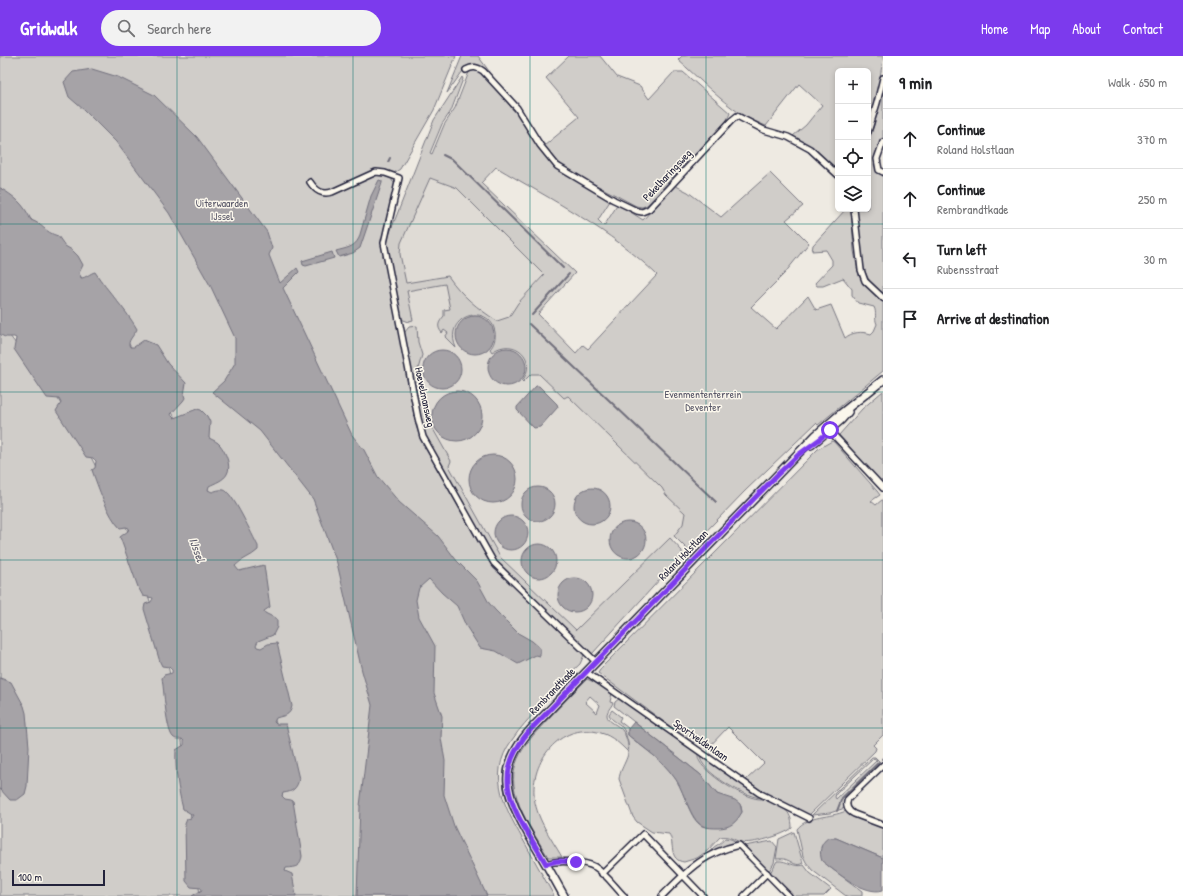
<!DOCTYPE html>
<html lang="en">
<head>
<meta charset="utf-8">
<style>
  :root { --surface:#fff; --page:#f2f2f2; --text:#202124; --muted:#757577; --line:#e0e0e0; --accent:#7c3aed }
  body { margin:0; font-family:"Patrick Hand",sans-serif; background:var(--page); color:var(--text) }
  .controls { position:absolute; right:12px; top:12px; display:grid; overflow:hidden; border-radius:6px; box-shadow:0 2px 6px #0003 }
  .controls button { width:36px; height:36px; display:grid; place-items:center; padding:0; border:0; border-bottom:1px solid var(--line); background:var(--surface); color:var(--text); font:20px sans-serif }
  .scale { position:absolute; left:12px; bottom:10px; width:93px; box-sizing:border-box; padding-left:4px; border:2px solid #22223b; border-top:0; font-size:11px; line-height:14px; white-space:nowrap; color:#22223b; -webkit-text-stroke:3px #fbf7ec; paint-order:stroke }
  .stop { position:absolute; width:12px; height:12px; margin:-9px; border:3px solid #7c3aed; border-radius:50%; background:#fff }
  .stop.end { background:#7c3aed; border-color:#fff; box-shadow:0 1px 4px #0008 }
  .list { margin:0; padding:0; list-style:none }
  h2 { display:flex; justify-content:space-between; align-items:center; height:52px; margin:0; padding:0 16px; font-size:17px }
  h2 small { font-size:13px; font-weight:400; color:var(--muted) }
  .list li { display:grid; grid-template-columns:26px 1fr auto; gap:12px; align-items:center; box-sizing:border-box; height:60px; padding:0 16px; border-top:1px solid var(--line) }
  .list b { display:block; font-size:15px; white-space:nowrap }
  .list p { margin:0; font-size:13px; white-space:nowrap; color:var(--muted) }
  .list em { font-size:13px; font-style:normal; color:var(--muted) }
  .icon { flex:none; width:22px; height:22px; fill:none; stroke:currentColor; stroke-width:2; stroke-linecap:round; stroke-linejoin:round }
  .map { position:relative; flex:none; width:883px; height:840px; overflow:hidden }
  header { display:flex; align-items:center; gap:24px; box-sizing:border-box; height:56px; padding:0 20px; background:var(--accent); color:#fff }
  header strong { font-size:19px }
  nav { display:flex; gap:22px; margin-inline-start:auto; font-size:14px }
  .search { width:280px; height:36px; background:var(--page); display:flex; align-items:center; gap:10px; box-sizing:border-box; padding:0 14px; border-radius:22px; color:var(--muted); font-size:15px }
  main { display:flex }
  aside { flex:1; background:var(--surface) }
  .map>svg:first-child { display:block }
</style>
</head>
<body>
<header>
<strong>Gridwalk</strong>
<div class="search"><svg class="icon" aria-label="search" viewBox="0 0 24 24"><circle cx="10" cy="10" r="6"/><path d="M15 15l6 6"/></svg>Search here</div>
<nav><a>Home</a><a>Map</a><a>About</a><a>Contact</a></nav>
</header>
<main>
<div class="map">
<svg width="883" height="840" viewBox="0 0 883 840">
  <rect width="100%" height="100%" fill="#eeeae2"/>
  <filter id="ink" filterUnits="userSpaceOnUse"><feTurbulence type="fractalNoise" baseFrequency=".025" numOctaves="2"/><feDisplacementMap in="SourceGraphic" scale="8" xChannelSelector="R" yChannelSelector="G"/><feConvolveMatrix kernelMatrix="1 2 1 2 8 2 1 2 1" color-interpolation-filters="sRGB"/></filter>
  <g filter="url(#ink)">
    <!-- built -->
    <path fill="#dfdbd5" d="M418,117L457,132L544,219L518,247L697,459L580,579L500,501L424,365L409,265L389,190Z"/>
    <!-- green -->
    <g fill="#d0cdc9" stroke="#797882" fill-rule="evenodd">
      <path d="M0,0H456L434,54L400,113L394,117L392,125L396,128C393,150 384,169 383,192L416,370L421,384L487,502L494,513L519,533L584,599L580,608L567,620L569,623C550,643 527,661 512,684C485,721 507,755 526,789C535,806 545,823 554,840H286L282,741L276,668L255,588L208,434L173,358L129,288L79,218L32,164L0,131Z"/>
      <path d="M462,0H478L489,15L477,10L465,12L447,37Z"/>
      <path d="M569,0H600L617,21L640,30L649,43L674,16H683L730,57C724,75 700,92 687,106C673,120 661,135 647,149L642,151L636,150C623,143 610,136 598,130C575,118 558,111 544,90L579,61L546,22Z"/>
      <path d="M682,0H883V3L878,34L868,73V15H838V115L811,92L793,80L806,69L822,49L799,28L766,70C757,66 749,63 741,58C718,43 699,22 678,4Z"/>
      <path d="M472,14H479L501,37L513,54L521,59L531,81L549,105L557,112L610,145L598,164L604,170L618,148L643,164L674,129L688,136L721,161L770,117L803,150L786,164L809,187L784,218L751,251L776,273L808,240L816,254L831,249L845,282C852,276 862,275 871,278L874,275L877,268C874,262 877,257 874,251L858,247L852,239V233L843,222L823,230H817L815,227L832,209V204L826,194L812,195L813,189L846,153H851L854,195L859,220L866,230L883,247V315L818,369L816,367L745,435L688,494L674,480L683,468L685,457L666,439L662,432L568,340L564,342L539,318H531L523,326L522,325C539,303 514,280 492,296L490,293C494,289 496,282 495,276C490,246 442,258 456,292L445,281L448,277L444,274L442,277C436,270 439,266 444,260V254L450,253L445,228L407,235L413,264L409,265V266L401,263L388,196L387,184L434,64L462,21L463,23L451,55L442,68L430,97L432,98L444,69L455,52L469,16ZM496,111C552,144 611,174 657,219L588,293L583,289L576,297L538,258L575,217L481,127ZM430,122L457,132L544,219L518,247L509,261L497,265C477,252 462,240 448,220L406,227L400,198L401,187Z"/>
      <path d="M883,28V83L874,109L878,115L883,119V240C879,236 873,231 870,226C858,207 860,176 856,153H868V85L874,69Z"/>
      <path d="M0,267L58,343L92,403L127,473L149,542L169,614L182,685L200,840H0Z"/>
      <path d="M417,270L418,286L422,299L418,313L423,338L427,347L426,355L433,373L451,405L449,410L500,501L576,574L670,482L682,495V499L592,598L498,509L426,382L422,369L404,277L409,271Z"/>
      <path d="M883,335V429L839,379L862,353Z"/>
      <path d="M832,385L834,386L877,435L880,439L871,445L876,449L883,443V679L873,689L876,692L875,695L809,759L769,740L746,724L764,707L728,671L707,693L697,684L694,688L598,617L602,611L818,393Z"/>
      <path d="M578,619C575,626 566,633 560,639C529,671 495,693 508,743L507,745C493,703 520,679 546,652C556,641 567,628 578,619Z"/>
      <path d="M587,623L598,628L612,637L610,646L613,647C611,651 607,655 607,659C607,666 619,669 622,674C626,679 629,689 628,696C620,688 612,680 601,677C563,665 532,702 534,738C535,761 551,782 562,801H548C537,782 523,763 517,742C505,707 527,686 549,662C561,649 574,636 587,623ZM590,640L600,649L597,657L585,646Z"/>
      <path d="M620,642L698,697C698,701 698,703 700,706C707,719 752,749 766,742C781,750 792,753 792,772C784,779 751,789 741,786C733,784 729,779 720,781L707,795L697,802L684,806C668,804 675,787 669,778L652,776L637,766L633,761L619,723C621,708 633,700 627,683C626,679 625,675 622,671C618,666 611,665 609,658L612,654L621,661L619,665L628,672V679C645,694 666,706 677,725C685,738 690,764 702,770C712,775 728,766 737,763L742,756L741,750L717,738L701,719L614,650L615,646Z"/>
      <path d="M700,699L742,728L764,742C749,744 698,715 700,699Z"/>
      <path d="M872,701H875L881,707L848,739L844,745L845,752L830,757L812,759ZM874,702L877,704L836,743L835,741L836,738Z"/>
      <path d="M509,751H511L561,840H559Z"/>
      <path d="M846,755L854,761L883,772V802L836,782C827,783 825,784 821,791L828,810L862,835V840H846L812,814L806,806L803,800L797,773C808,759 830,762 846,755Z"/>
      <path d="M794,776L803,807C796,811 793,806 787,804C784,802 780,803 776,803L779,783Z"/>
      <path d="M725,782L731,783L738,787L727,789L710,796C713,789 721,789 725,782Z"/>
      <path d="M772,785L777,791L774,807L769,815L744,790Z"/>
      <path d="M777,805C788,804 793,812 804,809L810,817L831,833L824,840H793L770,817Z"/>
    </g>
    <!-- water -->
    <g fill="#a6a3a7" stroke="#716f7c">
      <path d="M92,13L118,21L154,39L197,81L267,176L272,192L269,199L280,227L297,212L299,216L283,232L352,379L364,394L378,421L389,434L399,446L438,480L457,505L477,525L489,547L495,554L518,577L532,585L540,592V600L536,599L518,608L496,595L480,592L466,570L457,550L442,537L429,523L419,532L416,544L419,561L435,590L434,637L442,660L441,682L445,705L444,739L454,770L487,840H357L360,750L372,649L362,615L337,507L313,443L260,375L212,336L224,325L235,307V282L211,231L169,157L116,86L84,54L69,41L64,26L73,16Z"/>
      <path d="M379,124L382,125V127L360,192L353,197L339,201L336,195C346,192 354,192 359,182L371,140Z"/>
      <path d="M0,132C14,140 24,148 31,164C43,168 44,176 58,180L65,190L72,194L78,200L83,209L79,217L81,222C86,222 90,217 95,216C108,236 125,252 137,273C135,279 126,285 130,291H134L144,284L156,289L168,308L186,327L184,339L185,342L183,345L171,358L172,360L174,362L197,353L201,354L207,360L210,366L209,382C213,384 218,386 220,389C225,395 232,410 227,418C224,424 215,427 209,430L208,434L212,436C215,435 220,433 224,434C232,435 253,481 258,490V494C251,501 241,503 235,510L239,515L264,509L270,551L264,555L265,557L277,563V571L273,579L258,585L256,589L257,591L261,592L268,588L277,587L292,650C290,660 285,659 276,662L274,666L276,668H286L299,723C297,732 293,736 283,737L282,740L285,743L291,744L293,745L302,800C301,811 296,811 286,812L285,815L292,818L296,840H192L202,834L201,832L191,831L186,825L185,768L187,763L191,762L193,759L183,753C178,733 175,714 176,694L184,689V685L182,683C179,683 176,684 173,681C166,674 164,633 162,622L164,619L172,617V614L169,611L162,610L160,606L144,553L145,548L151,546L153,542L143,540L138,531L120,481L128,475L129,472L126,471L120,472C108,460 98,431 92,414L95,412L96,405L93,402L86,401L56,355L61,347L59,343L47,342L14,293L16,282L14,281C8,281 4,282 0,278Z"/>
      <path d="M332,196L334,202L306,210L303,209L302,205Z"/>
      <circle cx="475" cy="279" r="19"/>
      <circle cx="507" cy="311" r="19"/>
      <circle cx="442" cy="313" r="19"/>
      <path d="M536,330H539L557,348L558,351L540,371L534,372L517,354V351Z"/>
      <circle cx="457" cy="360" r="25"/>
      <circle cx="493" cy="423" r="24"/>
      <circle cx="538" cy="448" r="17"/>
      <circle cx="592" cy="450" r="18"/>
      <circle cx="511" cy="477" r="17"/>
      <circle cx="628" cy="484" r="18"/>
      <circle cx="539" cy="505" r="17"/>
      <circle cx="575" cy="539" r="17"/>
      <path d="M0,622L11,626L24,650L26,657L29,691L27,730L25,738L17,744H10L0,733Z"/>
      <path d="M634,666L701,719L717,738L735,744L740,748L742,756C736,767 730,772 718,772C713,772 708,772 703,770C690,765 684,733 674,721C662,704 644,692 628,679V673Z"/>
      <path d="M828,782H836L883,802V834C865,840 836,816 822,805C819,797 820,787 828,782Z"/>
    </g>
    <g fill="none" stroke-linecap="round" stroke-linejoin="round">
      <!-- stream -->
      <g stroke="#716f7c" stroke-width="2">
        <path d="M443,99L453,104L563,212"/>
        <path d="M388,106L390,102"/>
        <path d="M532,259L569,218"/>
        <path d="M529,268L716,446"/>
        <path d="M882,703L883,702"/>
        <path d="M837,755L842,742L879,706"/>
      </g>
      <defs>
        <g id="street">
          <path d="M466,14C473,10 477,11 483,15L517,52L540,89L557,110L614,144L637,155L642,156L649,153L731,65L737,60L764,74L788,81L810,93L838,119"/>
          <path d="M868,76L877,47L883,22"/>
          <path d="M883,86L877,103L879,114L883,116"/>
          <path d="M310,126C316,135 322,139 332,136L376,116L385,117L399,122L384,187L418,362L423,381L494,507L596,606"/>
          <path d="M854,153L861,214L865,225L883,242"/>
          <path d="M827,372L883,432"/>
          <path d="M586,616L759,737L809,762"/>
          <path d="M883,709L848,743C845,750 848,755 854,758L883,769"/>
          <path d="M546,808C556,804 585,805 595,811C606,818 615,831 624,840"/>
          <path d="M602,818L643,778L703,840"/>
          <path d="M662,840C687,815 703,797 739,789L789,840"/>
          <path d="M744,840L767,817"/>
        </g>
        <g id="secondary">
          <path d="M811,389L841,364L848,356"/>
          <path d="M564,840C553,820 542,801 530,781C505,737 495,712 533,671L816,379L838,360L883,324"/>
        </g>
      </defs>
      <!-- street casing -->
      <use href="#street" stroke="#22223b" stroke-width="8"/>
      <!-- secondary casing -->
      <use href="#secondary" stroke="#22223b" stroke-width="10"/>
      <!-- street -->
      <use href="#street" stroke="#fbf7ec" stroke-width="5"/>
      <!-- secondary -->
      <use href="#secondary" stroke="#fbf7ec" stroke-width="7"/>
    </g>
  </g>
  <g fill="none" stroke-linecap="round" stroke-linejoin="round" filter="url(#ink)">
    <!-- route -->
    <path stroke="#7c3aed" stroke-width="5" d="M576,806L557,805L546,808C517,757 484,723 533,671L777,419L798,399L820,383L830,374"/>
  </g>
  <!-- grid -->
  <path fill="none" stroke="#0f766e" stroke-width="1" stroke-opacity="0.55" d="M177,0V840M353,0V840M530,0V840M706,0V840M0,168H883M0,336H883M0,504H883M0,672H883"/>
  <g text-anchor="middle" stroke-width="3" stroke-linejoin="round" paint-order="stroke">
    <!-- street labels -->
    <g font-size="11" fill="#22223b" stroke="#fbf7ec">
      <text transform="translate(667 119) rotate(-47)" y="4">Pekelharingsweg</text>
      <text transform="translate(425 341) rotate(78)" y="4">Hoevelmansweg</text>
      <text transform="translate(683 499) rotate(-46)" y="4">Roland Holstlaan</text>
      <text transform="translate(552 635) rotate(-46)" y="4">Rembrandtkade</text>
      <text transform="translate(701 684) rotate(35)" y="4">Sportveldenlaan</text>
    </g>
    <!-- park labels -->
    <g font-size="11" fill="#565566" stroke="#fbf7ec">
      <text x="222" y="151">Uiterwaarden<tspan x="222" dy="13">IJssel</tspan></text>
      <text x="703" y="342">Evenmententerrein<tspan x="703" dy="13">Deventer</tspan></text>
    </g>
    <!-- water labels -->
    <g font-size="12" font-style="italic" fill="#575666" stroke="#fbf7ec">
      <text transform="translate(197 494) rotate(70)" y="4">IJssel</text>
    </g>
  </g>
</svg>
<div class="controls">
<button>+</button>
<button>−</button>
<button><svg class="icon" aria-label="locate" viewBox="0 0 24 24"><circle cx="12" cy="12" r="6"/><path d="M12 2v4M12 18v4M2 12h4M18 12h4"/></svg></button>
<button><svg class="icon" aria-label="layers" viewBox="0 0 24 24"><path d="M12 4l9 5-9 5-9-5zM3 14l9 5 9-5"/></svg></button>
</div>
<div class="scale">100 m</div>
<div class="stop" style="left:830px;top:374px"></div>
<div class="stop end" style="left:576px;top:806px"></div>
</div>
<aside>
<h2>9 min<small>Walk · 650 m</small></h2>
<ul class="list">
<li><svg class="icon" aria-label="ahead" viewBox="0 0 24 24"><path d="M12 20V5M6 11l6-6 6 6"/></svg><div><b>Continue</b><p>Roland Holstlaan</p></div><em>370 m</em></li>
<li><svg class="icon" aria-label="ahead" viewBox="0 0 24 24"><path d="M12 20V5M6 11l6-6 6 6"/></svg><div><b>Continue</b><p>Rembrandtkade</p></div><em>250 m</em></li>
<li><svg class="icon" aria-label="left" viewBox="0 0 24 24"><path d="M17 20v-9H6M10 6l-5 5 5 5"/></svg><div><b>Turn left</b><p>Rubensstraat</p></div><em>30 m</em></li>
<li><svg class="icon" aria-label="arrive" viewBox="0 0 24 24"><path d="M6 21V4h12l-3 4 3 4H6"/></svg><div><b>Arrive at destination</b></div></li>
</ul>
</aside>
</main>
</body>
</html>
